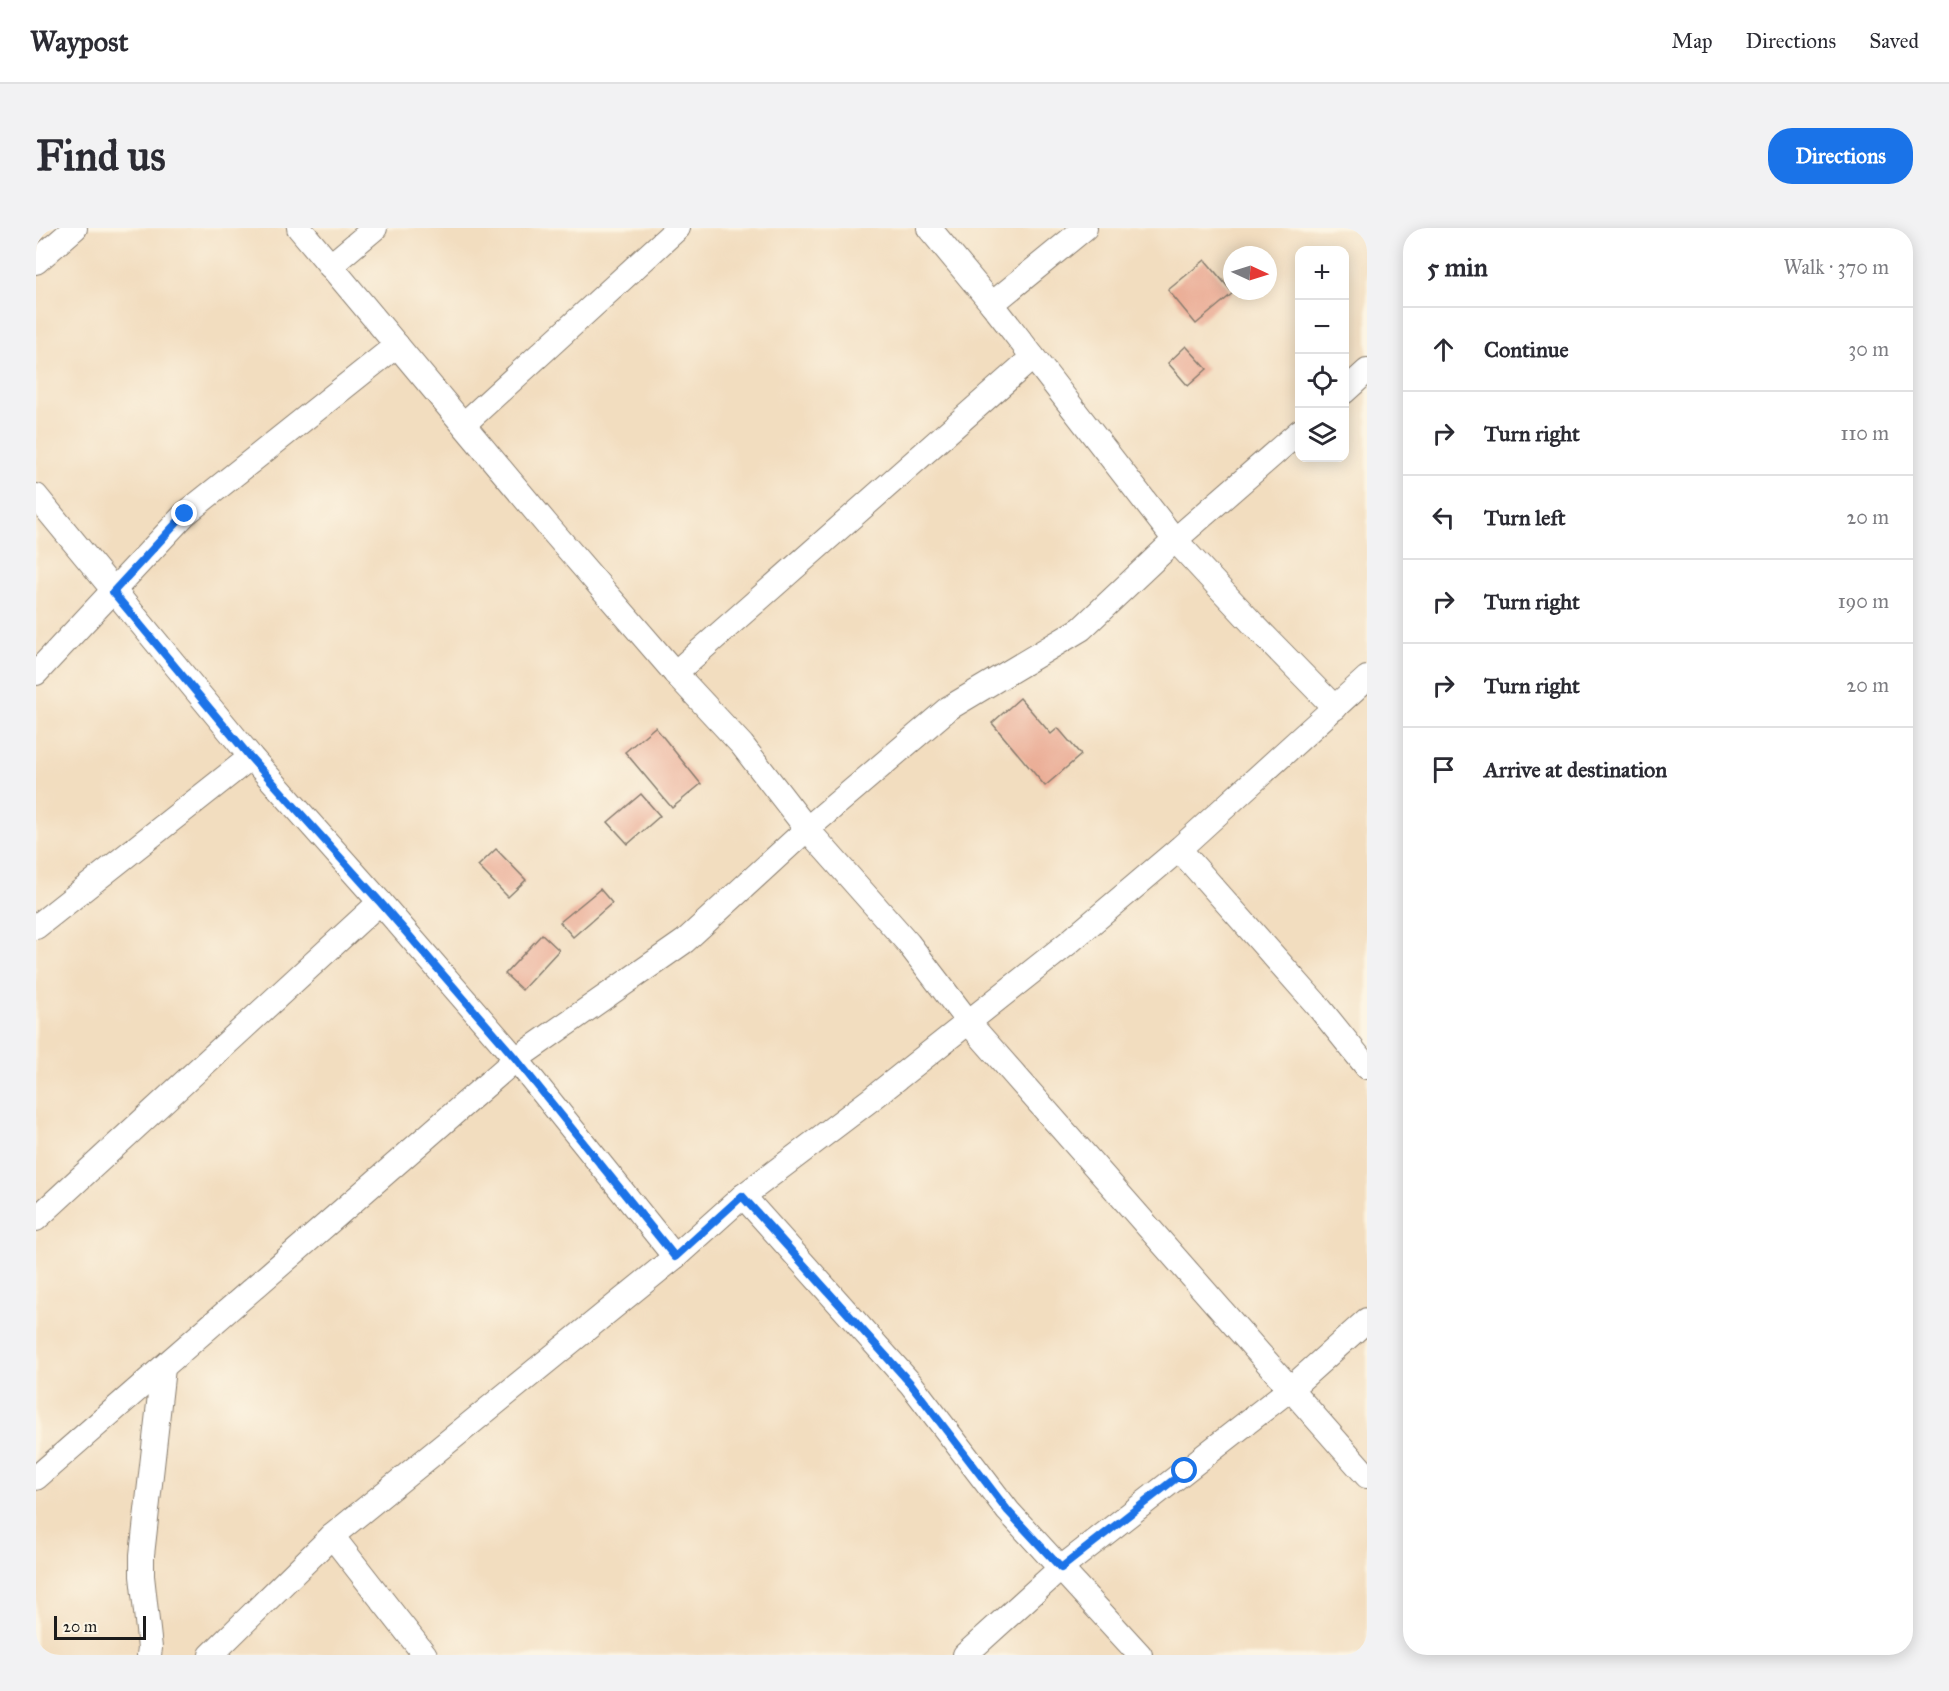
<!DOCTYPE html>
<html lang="en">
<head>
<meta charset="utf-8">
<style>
  :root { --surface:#fff; --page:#f2f2f3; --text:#2b2b33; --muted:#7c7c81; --line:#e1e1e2; --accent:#1a73e8 }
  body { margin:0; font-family:"IM FELL Great Primer",serif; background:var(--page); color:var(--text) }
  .controls { position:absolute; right:18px; top:18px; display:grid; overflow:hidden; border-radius:12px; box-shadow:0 3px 15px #0003 }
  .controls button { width:54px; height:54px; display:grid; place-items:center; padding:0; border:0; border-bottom:2px solid var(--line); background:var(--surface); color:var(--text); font:30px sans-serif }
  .compass { position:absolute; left:1187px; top:18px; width:54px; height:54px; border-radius:50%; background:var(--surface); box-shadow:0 3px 15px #0003; rotate:94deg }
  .scale { position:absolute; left:18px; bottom:15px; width:92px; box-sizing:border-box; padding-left:6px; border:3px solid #1c1c1c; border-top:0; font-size:16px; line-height:21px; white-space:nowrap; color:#1c1c1c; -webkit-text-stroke:4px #fcf5e5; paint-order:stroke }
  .stop { position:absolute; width:18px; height:18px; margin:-14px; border:4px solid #1a73e8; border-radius:50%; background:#fff }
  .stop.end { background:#1a73e8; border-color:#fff; box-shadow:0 2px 6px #0008 }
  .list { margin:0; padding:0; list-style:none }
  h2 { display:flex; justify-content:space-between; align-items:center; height:78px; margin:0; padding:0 24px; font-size:26px }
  h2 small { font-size:20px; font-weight:400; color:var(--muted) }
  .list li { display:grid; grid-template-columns:39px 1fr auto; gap:18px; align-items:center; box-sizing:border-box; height:84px; padding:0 24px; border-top:2px solid var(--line) }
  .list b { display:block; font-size:22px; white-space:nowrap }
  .list em { font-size:20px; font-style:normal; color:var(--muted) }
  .icon { flex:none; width:33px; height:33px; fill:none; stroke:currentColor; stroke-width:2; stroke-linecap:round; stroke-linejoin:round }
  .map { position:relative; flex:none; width:1331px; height:1427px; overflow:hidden; border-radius:24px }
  header { display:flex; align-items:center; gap:36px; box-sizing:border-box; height:84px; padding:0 30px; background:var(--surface); border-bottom:2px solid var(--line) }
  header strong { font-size:28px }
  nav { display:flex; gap:33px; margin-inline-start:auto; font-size:21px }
  .intro { display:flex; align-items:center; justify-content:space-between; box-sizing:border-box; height:144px; padding:0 36px }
  h1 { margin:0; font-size:42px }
  .button { padding:15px 27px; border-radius:24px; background:var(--accent); color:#fff; font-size:21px; font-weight:700 }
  main { display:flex; gap:36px; padding:0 36px }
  aside { flex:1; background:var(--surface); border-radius:24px; box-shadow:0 3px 15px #0003 }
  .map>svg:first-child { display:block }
</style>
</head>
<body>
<header>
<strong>Waypost</strong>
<nav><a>Map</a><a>Directions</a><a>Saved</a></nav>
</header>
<div class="intro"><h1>Find us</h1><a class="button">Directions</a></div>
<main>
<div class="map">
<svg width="1331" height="1427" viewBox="0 0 1331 1427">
  <rect width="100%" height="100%" fill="#fcf5e5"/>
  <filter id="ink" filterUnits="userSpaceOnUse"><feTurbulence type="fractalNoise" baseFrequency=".0167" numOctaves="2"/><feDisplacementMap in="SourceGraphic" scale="12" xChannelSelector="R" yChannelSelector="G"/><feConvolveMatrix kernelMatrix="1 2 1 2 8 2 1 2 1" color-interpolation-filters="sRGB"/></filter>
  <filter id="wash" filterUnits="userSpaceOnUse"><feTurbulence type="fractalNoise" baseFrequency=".008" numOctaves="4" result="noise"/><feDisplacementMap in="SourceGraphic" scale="24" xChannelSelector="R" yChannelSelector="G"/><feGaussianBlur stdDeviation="1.35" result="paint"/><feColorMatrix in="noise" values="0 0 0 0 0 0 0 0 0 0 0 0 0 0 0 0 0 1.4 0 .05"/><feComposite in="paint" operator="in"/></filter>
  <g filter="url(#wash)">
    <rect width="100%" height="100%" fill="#f2ddbf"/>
    <g id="blocks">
      <!-- building -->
      <g fill="#ebae97">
        <path d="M1169,32L1197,65L1160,96L1132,62Z"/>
        <path d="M1150,118L1171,141L1152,158L1132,135Z"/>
        <path d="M984,470L1015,506L1022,500L1045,527L1009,558L956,495Z"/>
        <path d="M619,499L665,556L636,580L589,524Z"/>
        <path d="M605,566L624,588L592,616L572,594Z"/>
        <path d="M460,621L490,652L472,669L442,638Z"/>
        <path d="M564,661L576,675L537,709L524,694Z"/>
        <path d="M506,706L523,722L486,762L469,746Z"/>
      </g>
    </g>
  </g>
  <g filter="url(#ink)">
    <use href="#blocks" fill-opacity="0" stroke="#877c6e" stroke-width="1.5"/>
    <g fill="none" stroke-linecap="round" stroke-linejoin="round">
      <defs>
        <g id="minor">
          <path d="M263,0L512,298L639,445L706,517L771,601L872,715L933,795L1331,1248"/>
          <path d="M893,0L956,76L1139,312L1219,398L1299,480"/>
          <path d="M0,34L39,0"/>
          <path d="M294,38L339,0"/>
          <path d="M956,76L1049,0"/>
          <path d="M1308,164L1331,143"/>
          <path d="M428,196L642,0"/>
          <path d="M0,268L215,529L344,674L480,831L639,1029"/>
          <path d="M0,445L149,286L361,117"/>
          <path d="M639,445L997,129"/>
          <path d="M1143,621L1281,777L1331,839"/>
          <path d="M0,699L215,529"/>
          <path d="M707,968L875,1156L972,1283L1104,1427"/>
          <path d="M0,991L344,674"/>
          <path d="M0,1250L480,831L649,713L771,601L913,480L1045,401L1139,312L1264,203"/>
          <path d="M296,1308L389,1427"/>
          <path d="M113,1427L114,1420L106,1348V1327L127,1140"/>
          <path d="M175,1427L296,1308L639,1029L707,968L838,869L1032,715L1143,621L1331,450"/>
          <path d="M929,1427L1025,1340L1254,1161L1331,1092"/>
        </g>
      </defs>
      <!-- minor casing -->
      <use href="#minor" stroke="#877c6e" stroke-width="26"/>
      <!-- minor -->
      <use href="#minor" stroke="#fff" stroke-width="24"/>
    </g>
  </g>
  <g fill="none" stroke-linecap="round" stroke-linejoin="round" filter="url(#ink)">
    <!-- route -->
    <path stroke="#1a73e8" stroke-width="8" d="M149,286L77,364L214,529L344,674L480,831L639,1029L706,968L875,1156L972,1283L1025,1340L1149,1243"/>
  </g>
</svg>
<div class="controls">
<button>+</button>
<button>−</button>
<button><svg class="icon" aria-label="locate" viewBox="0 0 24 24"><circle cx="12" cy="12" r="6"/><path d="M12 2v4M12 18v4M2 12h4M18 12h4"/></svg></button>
<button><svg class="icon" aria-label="layers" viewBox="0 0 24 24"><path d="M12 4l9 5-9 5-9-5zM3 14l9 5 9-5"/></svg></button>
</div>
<svg class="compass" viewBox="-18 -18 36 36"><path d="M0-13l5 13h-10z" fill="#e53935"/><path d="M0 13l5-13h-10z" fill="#7c7c81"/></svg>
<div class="scale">20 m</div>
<div class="stop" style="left:1149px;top:1243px"></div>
<div class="stop end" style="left:149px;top:286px"></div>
</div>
<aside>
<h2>5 min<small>Walk · 370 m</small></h2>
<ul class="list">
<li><svg class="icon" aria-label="ahead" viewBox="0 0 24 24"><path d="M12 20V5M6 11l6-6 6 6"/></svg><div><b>Continue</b></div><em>30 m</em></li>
<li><svg class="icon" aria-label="right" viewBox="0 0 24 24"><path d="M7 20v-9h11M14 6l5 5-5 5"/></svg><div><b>Turn right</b></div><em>110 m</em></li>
<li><svg class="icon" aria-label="left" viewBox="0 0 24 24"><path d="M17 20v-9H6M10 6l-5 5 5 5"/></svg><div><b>Turn left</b></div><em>20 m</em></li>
<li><svg class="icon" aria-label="right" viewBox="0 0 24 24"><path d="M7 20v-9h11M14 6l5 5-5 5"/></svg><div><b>Turn right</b></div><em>190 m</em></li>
<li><svg class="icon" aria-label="right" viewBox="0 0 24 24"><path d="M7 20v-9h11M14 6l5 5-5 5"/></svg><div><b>Turn right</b></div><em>20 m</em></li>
<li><svg class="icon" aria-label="arrive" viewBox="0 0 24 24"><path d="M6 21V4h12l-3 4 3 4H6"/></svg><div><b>Arrive at destination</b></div></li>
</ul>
</aside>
</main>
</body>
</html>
